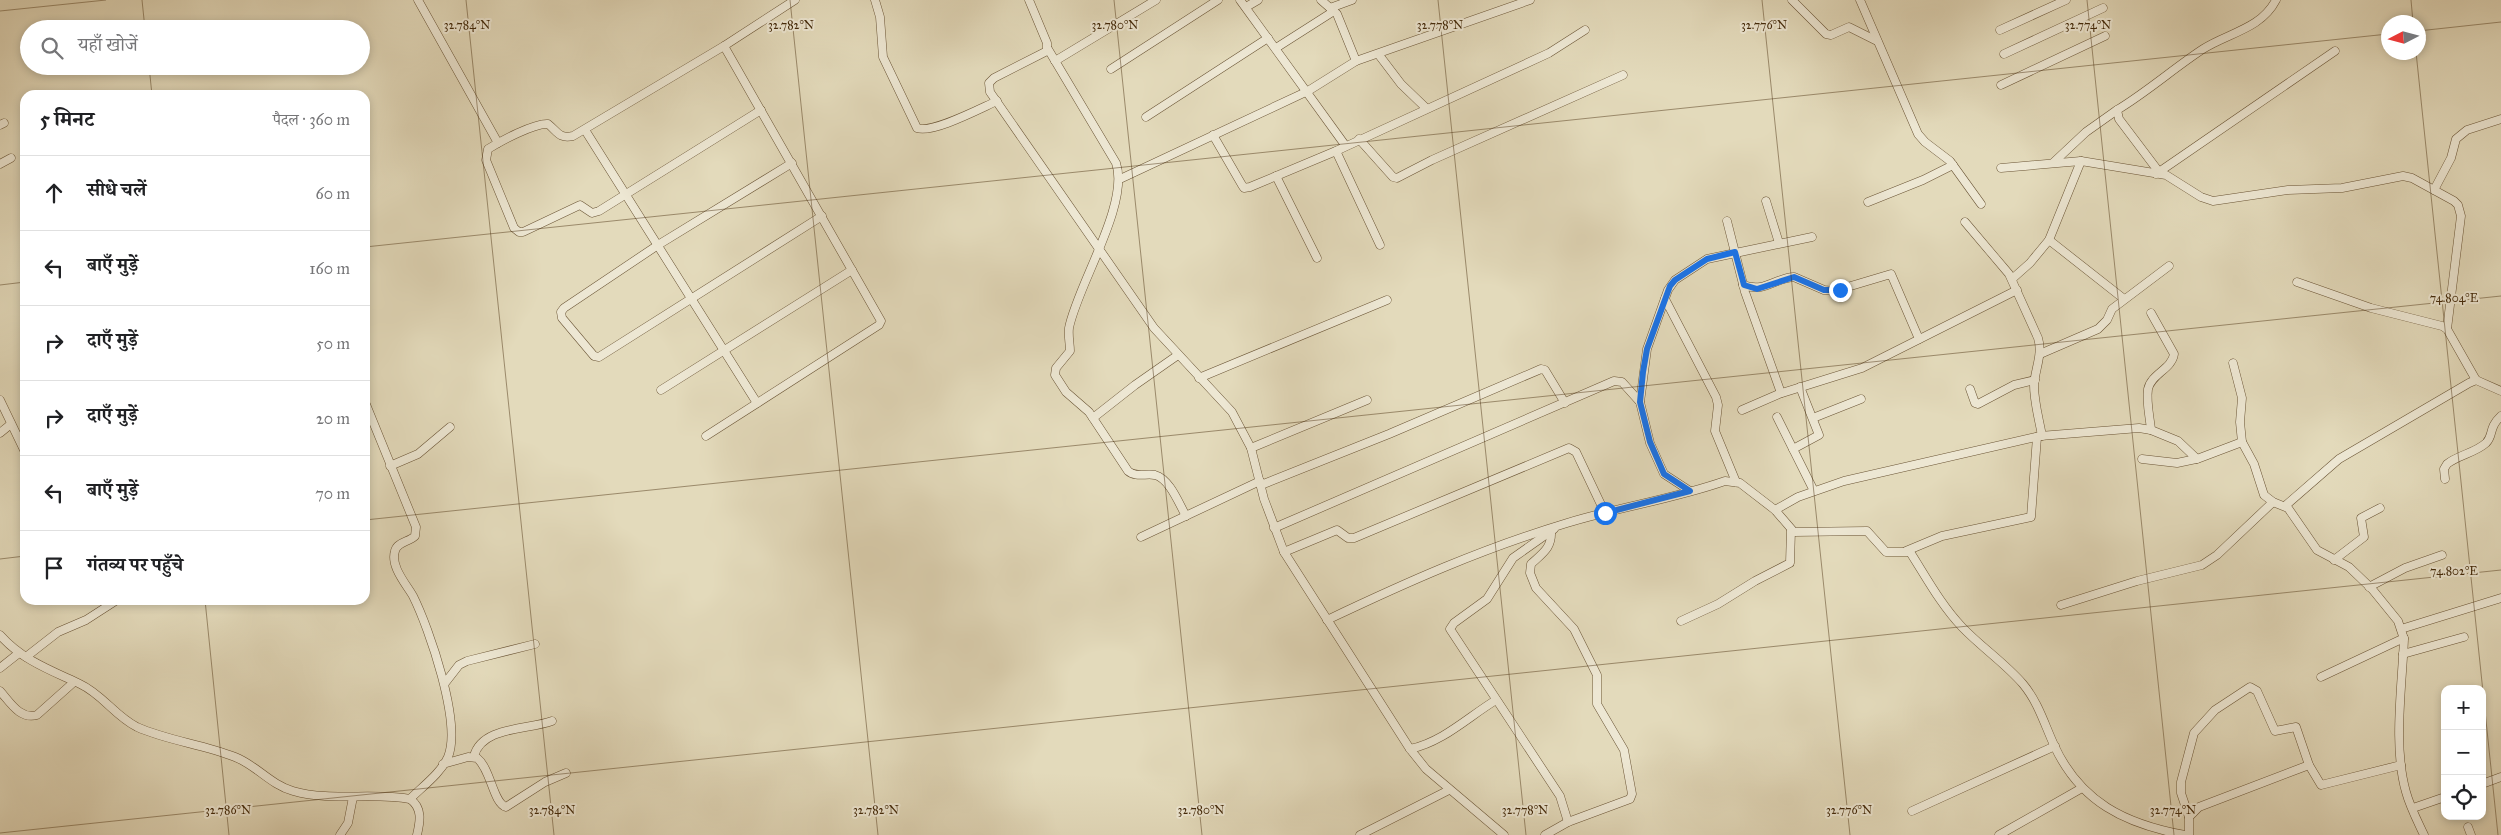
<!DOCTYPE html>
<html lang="hi">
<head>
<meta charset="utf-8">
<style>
  :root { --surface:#fff; --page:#f2f2f2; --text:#202124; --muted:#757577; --line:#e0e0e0 }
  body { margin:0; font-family:"IM FELL Great Primer","Noto Serif Devanagari",serif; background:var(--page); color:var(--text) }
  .controls { position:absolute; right:15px; bottom:15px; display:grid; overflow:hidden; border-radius:10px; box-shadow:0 2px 8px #0003 }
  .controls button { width:45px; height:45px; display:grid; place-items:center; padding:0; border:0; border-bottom:1px solid var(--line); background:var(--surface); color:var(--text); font:25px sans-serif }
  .compass { position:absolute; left:2381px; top:15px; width:45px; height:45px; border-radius:50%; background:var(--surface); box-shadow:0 2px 8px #0003; rotate:264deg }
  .stop { position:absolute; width:15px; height:15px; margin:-11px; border:4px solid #1a73e8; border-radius:50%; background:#fff }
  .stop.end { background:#1a73e8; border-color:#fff; box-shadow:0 1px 5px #0008 }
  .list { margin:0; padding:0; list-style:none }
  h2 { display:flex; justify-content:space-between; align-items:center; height:65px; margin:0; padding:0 20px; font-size:21px }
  h2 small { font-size:16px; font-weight:400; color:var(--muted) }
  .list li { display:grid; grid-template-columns:32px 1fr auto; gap:15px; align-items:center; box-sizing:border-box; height:75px; padding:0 20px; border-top:1px solid var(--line) }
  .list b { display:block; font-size:19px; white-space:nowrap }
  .list em { font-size:16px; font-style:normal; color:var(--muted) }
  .icon { flex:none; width:28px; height:28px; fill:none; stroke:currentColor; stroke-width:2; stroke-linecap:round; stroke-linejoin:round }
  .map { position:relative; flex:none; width:2501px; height:835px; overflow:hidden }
  .search { position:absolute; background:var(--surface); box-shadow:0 2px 8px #0003; left:20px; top:20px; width:350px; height:55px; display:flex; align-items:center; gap:12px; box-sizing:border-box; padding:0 18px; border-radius:28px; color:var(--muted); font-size:19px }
  .panel { position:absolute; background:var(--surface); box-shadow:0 2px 8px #0003; left:20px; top:90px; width:350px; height:515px; border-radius:15px }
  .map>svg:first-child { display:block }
</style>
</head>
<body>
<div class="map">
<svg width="2501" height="835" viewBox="0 0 2501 835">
  <rect width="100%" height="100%" fill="#e3dabb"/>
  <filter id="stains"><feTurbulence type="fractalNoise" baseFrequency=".004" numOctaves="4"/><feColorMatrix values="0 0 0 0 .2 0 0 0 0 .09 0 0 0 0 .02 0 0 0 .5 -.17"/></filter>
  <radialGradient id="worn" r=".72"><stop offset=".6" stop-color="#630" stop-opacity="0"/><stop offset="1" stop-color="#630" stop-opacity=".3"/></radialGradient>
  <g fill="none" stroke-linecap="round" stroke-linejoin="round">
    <defs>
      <g id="minor">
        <path d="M418,0L498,143"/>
        <path d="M875,0L880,17L883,57L917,128C932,134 981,108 997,101"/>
        <path d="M1029,0L1047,43V51L994,78L989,83L990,92L1154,328L1232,412L1251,448L1264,499L1284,552L1410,749L1426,769L1504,835"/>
        <path d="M1240,0L1345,145"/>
        <path d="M1321,0L1337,14L1356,61"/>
        <path d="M1792,0L1826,34L1831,35L1849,27L1877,41"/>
        <path d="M1860,0L1918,134L1925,142L1950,161L1981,204"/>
        <path d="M1246,7L1258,0"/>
        <path d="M1330,8L1352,0"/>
        <path d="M2000,30L2066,0"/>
        <path d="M1276,48L1334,11"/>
        <path d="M1048,49L1116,163C1130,204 1077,286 1069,328C1068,336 1070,344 1070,351L1056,368L1055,375L1066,392L1089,412L1128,471C1136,478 1146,473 1155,475C1170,479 1179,504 1186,516"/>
        <path d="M2004,54L2103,8"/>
        <path d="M1379,55L1401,84L1426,108"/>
        <path d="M1055,61L1156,0"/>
        <path d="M1111,69L1218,0"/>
        <path d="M2001,85L2105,36"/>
        <path d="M761,110L599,211L592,213L580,205L523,232H519L514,228L486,160L488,149C501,141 534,123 548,124C558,132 559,139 573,136L724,46L795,0"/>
        <path d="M1146,117L1268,38"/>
        <path d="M0,125L4,123"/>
        <path d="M585,130L757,403"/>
        <path d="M1213,135L1242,185L1244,188L1250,187L1336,151L1549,53L1585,30"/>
        <path d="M1359,139L1393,177L1397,178L1432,160L1623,75"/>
        <path d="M1336,151L1380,245"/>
        <path d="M2054,162L2086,132L2117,110"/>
        <path d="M792,163L658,245L564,308L561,312L562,318L594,356L599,357L822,216"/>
        <path d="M0,164L11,158"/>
        <path d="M2001,168L2081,161L2166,175L2201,197L2213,201L2288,190L2342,188L2403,176L2412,178L2454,201L2458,205L2461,216L2447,329"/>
        <path d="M2159,172L2119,119L2117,110C2147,92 2174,68 2203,49C2228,33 2261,29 2276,0"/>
        <path d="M2156,174L2335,51"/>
        <path d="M1276,176L1317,258"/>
        <path d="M1120,179L1308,91L1356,61L1530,0"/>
        <path d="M2434,190L2451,158L2456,139L2467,130L2501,119"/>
        <path d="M1766,201L1779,243"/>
        <path d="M1868,202L1923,180L1953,165"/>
        <path d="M1727,221L1745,292L1781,393"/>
        <path d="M1965,222L2009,274L2038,338C2043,354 2035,369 2034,385C2034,402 2039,419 2042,436"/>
        <path d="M2049,240L2124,299"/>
        <path d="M2012,279L2030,263L2049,240L2081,161"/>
        <path d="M2297,282L2371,308L2442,326L2447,329L2476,380"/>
        <path d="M1743,285C1766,293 1774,278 1794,277L1824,290L1834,291L1891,274L1919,339"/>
        <path d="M1665,299L1716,397L1718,405L1715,431L1736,482"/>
        <path d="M2151,313L2174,354C2172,369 2151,374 2148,389C2146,402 2150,418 2151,430"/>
        <path d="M2040,354L2098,329L2107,320L2112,309L2169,266"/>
        <path d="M2233,363L2242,398L2240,422L2242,442"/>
        <path d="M1199,378L1387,300"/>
        <path d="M1970,389L1975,403L1978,404L2014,385L2035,380"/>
        <path d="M661,390L852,270"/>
        <path d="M0,400L25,452"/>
        <path d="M365,402L416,527L415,536C409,542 397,542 395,551C390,566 406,584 413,596C429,628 462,723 448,757C441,773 422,787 410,799"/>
        <path d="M1640,402L1647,349L1668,290L1675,280L1707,259L1812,237"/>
        <path d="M1742,410L1779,394L1862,368L2017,290"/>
        <path d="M1777,417L1814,491"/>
        <path d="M1093,418L1135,385L1178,355"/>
        <path d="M1813,418L1861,399"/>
        <path d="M0,433L11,424"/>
        <path d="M706,436L879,325L881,321L724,46"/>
        <path d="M1251,448L1367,400"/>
        <path d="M1793,449L1819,435L1800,387"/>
        <path d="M2142,459L2177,463L2196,459"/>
        <path d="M390,466L418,454L450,427"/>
        <path d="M2445,479L2444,469L2447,464C2458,455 2475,453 2486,443C2494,435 2488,428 2501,416"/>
        <path d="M1261,485L1389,434L1541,369L1545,370L1565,403"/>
        <path d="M2285,506L2339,459L2469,383L2476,380L2501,391"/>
        <path d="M1775,510L1798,497L1844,481L2040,436L2139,428L2151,430L2178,441L2197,459L2242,442L2254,464L2264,495L2273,502L2288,508L2317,550L2349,567L2372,589L2398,621L2404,639C2402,687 2393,747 2406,792C2410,807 2418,822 2424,835"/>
        <path d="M1274,528L1614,381L1622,382L1640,402L1650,443L1664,474L1690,491"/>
        <path d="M1554,529L1513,558L1487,599L1454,623L1450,629L1560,796L1568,822"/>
        <path d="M1141,537L1260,481"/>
        <path d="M1906,551L1942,536L2031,517L2037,437"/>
        <path d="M1284,552L1337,530L1348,538H1354L1569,448L1576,452L1605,513"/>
        <path d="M2334,560L2364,537L2361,518L2380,508"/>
        <path d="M2369,587L2405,568L2442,555"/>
        <path d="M2061,605L2137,581L2202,565L2217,555L2273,502"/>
        <path d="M1327,620C1407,582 1481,549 1567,523C1619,507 1674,499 1725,481L1740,483L1775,510L1794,532L1867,531L1886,552H1910C1926,577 1941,605 1962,627C1981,647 2005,663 2023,684C2038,702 2044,723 2054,745C2080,802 2125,824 2185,835"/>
        <path d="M1681,621L1718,604L1755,581L1790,563L1791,530"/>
        <path d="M2401,629L2501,598"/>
        <path d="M0,635C22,660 50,670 80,684C102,694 115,716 137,727C168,741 203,744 235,757C256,765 271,785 293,791C331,802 372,792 410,799C423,808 420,822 417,835"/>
        <path d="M2403,654L2464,637"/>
        <path d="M26,657L58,632L86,620L117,600"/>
        <path d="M0,668L19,653"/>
        <path d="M2321,677L2404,638"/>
        <path d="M445,683L459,665L467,661L535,644"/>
        <path d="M0,691C10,702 20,720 37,715L74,682"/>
        <path d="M1410,749C1443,742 1468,717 1496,700"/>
        <path d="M474,756C482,726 528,730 552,721"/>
        <path d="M443,764L468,757L477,758C491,769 493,803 506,807L545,782L566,773"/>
        <path d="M2482,784L2501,777"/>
        <path d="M2413,808L2445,797"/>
        <path d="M1912,811L2055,746"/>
        <path d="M2189,817L2181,793V782L2194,733L2215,710L2250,687L2257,691L2275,731L2296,727L2309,765L2321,785L2401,765"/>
        <path d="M2468,827L2471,835"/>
        <path d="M340,835L348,823L353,797"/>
        <path d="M1360,835L1449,790"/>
        <path d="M1545,835L1568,822L1630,799L1632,794L1624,750L1597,704V675L1574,629L1536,588L1530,573L1531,564C1543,553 1552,548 1551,531"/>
        <path d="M1999,835L2082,788"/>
        <path d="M2189,835V817L2199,807L2309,765"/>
      </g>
    </defs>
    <!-- minor casing -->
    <use href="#minor" stroke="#6a5435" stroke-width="9"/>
    <!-- minor -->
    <use href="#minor" stroke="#ede7d3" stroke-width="8"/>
  </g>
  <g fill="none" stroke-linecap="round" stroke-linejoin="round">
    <!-- route -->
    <path stroke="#1a73e8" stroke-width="6" d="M1605,513L1690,491L1664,474L1650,442L1640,402L1643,372L1647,349L1670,286L1675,280L1707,259L1735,252L1744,285L1757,289L1794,277L1824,290H1840"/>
  </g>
  <!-- ticks -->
  <path fill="none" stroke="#422808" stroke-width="1" stroke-opacity="0.45" d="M142,0L145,29M466,0L554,835M790,0L878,835M1114,0L1202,835M1438,0L1526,835M1762,0L1850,835M2087,0L2174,835M2411,0L2413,22M0,11L106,0M2418,31L2501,22M2416,52L2498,835M149,66L152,95M365,247L2388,34M0,285L25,282M365,520L2501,296M0,559L25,556M205,600L229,835M0,833L2501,570"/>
  <g font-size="12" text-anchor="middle" fill="#422808" stroke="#ede7d3" stroke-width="4" stroke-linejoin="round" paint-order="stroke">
    <text x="467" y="29">32.784°N</text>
    <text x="791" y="29">32.782°N</text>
    <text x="1115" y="29">32.780°N</text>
    <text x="1440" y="29">32.778°N</text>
    <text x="1764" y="29">32.776°N</text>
    <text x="2088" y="29">32.774°N</text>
    <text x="2454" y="302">74.804°E</text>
    <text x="2454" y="575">74.802°E</text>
    <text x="228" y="814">32.786°N</text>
    <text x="552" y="814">32.784°N</text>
    <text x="876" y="814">32.782°N</text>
    <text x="1201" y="814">32.780°N</text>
    <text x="1525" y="814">32.778°N</text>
    <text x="1849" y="814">32.776°N</text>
    <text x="2173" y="814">32.774°N</text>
  </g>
  <rect width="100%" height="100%" filter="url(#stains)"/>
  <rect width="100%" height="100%" fill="url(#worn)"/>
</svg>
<div class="controls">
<button>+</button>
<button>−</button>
<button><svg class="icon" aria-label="locate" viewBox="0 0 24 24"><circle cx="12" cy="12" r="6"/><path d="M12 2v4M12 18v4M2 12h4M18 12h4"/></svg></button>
</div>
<svg class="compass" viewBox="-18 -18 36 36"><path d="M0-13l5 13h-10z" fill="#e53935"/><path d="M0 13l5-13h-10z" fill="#757577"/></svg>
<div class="stop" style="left:1605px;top:513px"></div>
<div class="stop end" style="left:1840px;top:290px"></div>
<div class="search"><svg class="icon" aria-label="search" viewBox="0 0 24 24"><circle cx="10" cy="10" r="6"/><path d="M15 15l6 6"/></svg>यहाँ खोजें</div>
<section class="panel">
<h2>5 मिनट<small>पैदल · 360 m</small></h2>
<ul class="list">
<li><svg class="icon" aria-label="ahead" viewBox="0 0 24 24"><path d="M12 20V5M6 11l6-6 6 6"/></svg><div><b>सीधे चलें</b></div><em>60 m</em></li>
<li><svg class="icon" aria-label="left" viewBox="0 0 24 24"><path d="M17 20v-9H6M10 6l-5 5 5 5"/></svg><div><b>बाएँ मुड़ें</b></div><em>160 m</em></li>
<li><svg class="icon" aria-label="right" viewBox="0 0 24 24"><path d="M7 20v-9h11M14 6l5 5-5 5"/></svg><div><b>दाएँ मुड़ें</b></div><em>50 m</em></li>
<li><svg class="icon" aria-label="right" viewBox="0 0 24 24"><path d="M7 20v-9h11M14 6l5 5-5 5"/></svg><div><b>दाएँ मुड़ें</b></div><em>20 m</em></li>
<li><svg class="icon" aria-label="left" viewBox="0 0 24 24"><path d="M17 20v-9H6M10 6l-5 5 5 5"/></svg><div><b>बाएँ मुड़ें</b></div><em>70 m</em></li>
<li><svg class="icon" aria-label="arrive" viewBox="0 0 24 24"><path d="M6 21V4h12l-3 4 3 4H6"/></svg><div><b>गंतव्य पर पहुँचे</b></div></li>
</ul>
</section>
</div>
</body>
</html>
